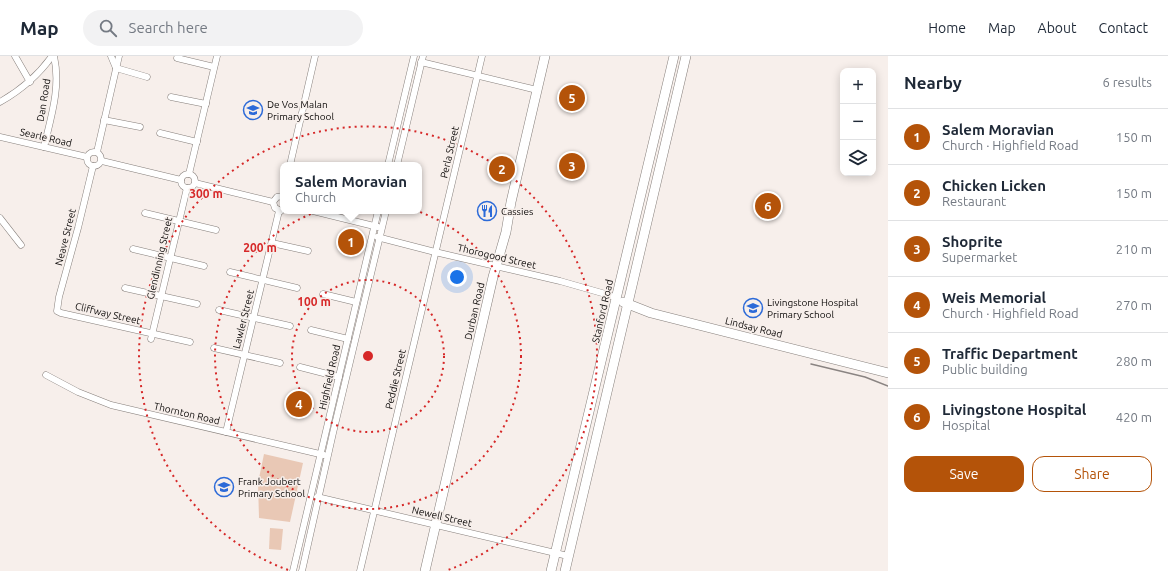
<!DOCTYPE html>
<html lang="en">
<head>
<meta charset="utf-8">
<style>
  :root { --surface:#fff; --page:#f2f2f3; --text:#1f2937; --muted:#747a83; --line:#e0e1e3; --accent:#b45309 }
  body { margin:0; font-family:Ubuntu,sans-serif; background:var(--page); color:var(--text) }
  .controls { position:absolute; right:12px; top:12px; display:grid; overflow:hidden; border-radius:8px; box-shadow:0 2px 10px #0003 }
  .controls button { width:36px; height:36px; display:grid; place-items:center; padding:0; border:0; border-bottom:1px solid var(--line); background:var(--surface); color:var(--text); font:20px sans-serif }
  .you { position:absolute; left:457px; top:221px; width:14px; height:14px; margin:-10px; border:3px solid #fff; border-radius:50%; background:#1a73e8; box-shadow:0 0 0 6px #1a73e833 }
  .badge { display:grid; place-items:center; width:26px; height:26px; border-radius:50%; background:var(--accent); color:#fff; font-size:13px; font-weight:700 }
  .pin { position:absolute; translate:-50% -50%; border:2px solid #fff; box-shadow:0 1px 4px #0006 }
  .popup { position:absolute; left:280px; top:106px; width:142px; height:52px; box-sizing:border-box; display:grid; place-content:center; border-radius:8px; background:var(--surface); filter:drop-shadow(0 1px 3px #0005); font-size:13px; white-space:nowrap; color:var(--muted) }
  .popup b { font-size:15px; color:var(--text) }
  .popup::after { content:''; position:absolute; left:50%; top:100%; margin-left:-8px; border:8px solid transparent; border-top-color:var(--surface) }
  .list { margin:0; padding:0; list-style:none }
  h2 { display:flex; justify-content:space-between; align-items:center; height:52px; margin:0; padding:0 16px; font-size:17px }
  h2 small { font-size:13px; font-weight:400; color:var(--muted) }
  .list li { display:grid; grid-template-columns:26px 1fr auto; gap:12px; align-items:center; box-sizing:border-box; height:56px; padding:0 16px; border-top:1px solid var(--line) }
  .list b { display:block; font-size:15px; white-space:nowrap }
  .list p { margin:0; font-size:13px; white-space:nowrap; color:var(--muted) }
  .list em { font-size:13px; font-style:normal; color:var(--muted) }
  .actions { display:flex; gap:8px; padding:12px 16px }
  .actions a { flex:1; padding:9px 0; border:1px solid var(--accent); border-radius:12px; text-align:center; font-size:14px; color:var(--accent) }
  .actions .main { background:var(--accent); color:#fff }
  .icon { flex:none; width:22px; height:22px; fill:none; stroke:currentColor; stroke-width:2; stroke-linecap:round; stroke-linejoin:round }
  .map { position:relative; flex:none; width:888px; height:515px; overflow:hidden }
  header { display:flex; align-items:center; gap:24px; box-sizing:border-box; height:56px; padding:0 20px; background:var(--surface); border-bottom:1px solid var(--line) }
  header strong { font-size:19px }
  nav { display:flex; gap:22px; margin-inline-start:auto; font-size:14px }
  .search { width:280px; height:36px; background:var(--page); display:flex; align-items:center; gap:10px; box-sizing:border-box; padding:0 14px; border-radius:22px; color:var(--muted); font-size:15px }
  main { display:flex }
  aside { flex:1; background:var(--surface) }
  .map>svg:first-child { display:block }
</style>
</head>
<body>
<header>
<strong>Map</strong>
<div class="search"><svg class="icon" aria-label="search" viewBox="0 0 24 24"><circle cx="10" cy="10" r="6"/><path d="M15 15l6 6"/></svg>Search here</div>
<nav><a>Home</a><a>Map</a><a>About</a><a>Contact</a></nav>
</header>
<main>
<div class="map">
<svg width="888" height="515" viewBox="0 0 888 515">
  <rect width="100%" height="100%" fill="#f7efeb"/>
  <!-- green -->
  <g fill="#e9c8b5">
    <path d="M264,398L303,407L290,466L259,462L258,427Z"/>
    <path d="M270,472L283,473L281,494L269,493Z"/>
  </g>
  <g fill="none" stroke-linecap="round" stroke-linejoin="round">
    <defs>
      <g id="street">
        <path d="M15,0L30,26"/>
        <path d="M111,0L116,12L147,21"/>
        <path d="M177,2L214,11"/>
        <path d="M421,6L537,34"/>
        <path d="M171,41L206,48"/>
        <path d="M0,46C21,34 38,20 52,0"/>
        <path d="M104,64L140,71"/>
        <path d="M160,77L197,86"/>
        <path d="M0,81L87,101"/>
        <path d="M44,91C51,61 61,31 54,0"/>
        <circle cx="94" cy="103" r="7"/>
        <path d="M97,96L119,0"/>
        <path d="M102,105L181,124"/>
        <path d="M290,109L315,0"/>
        <path d="M388,109L414,0"/>
        <path d="M397,109L423,0"/>
        <path d="M93,110L78,172L59,241L57,255L61,257L190,286"/>
        <path d="M189,118L217,0"/>
        <circle cx="188" cy="125" r="7"/>
        <path d="M195,127L273,146"/>
        <path d="M281,155L275,152L273,146L277,141L283,140"/>
        <path d="M313,155L378,171"/>
        <path d="M145,157L216,174"/>
        <path d="M0,162L21,189"/>
        <path d="M377,181L435,196L560,225L609,239L616,242"/>
        <path d="M272,187L308,195"/>
        <path d="M133,193L204,210"/>
        <path d="M230,216L297,232"/>
        <path d="M125,232L197,248"/>
        <path d="M323,238L356,246"/>
        <path d="M219,254L290,270"/>
        <path d="M311,274L348,283"/>
        <path d="M151,283L187,132"/>
        <path d="M214,292L280,307"/>
        <path d="M300,311L339,321"/>
        <path d="M46,319L78,336L111,349L324,399"/>
        <path d="M226,376L279,155"/>
        <path d="M317,441L568,500"/>
        <path d="M293,515L378,155"/>
        <path d="M302,515L333,377L386,155"/>
        <path d="M360,515L482,0"/>
      </g>
      <g id="secondary">
        <path d="M623,246L651,257L888,317"/>
        <path d="M425,515L493,221L506,176L511,146L545,0"/>
        <path d="M551,515L674,0"/>
        <path d="M565,515L686,0"/>
      </g>
    </defs>
    <!-- street casing -->
    <use href="#street" stroke="#867f7b" stroke-width="7"/>
    <!-- secondary casing -->
    <use href="#secondary" stroke="#867f7b" stroke-width="10"/>
    <!-- street -->
    <use href="#street" stroke="#fff" stroke-width="6"/>
    <!-- secondary -->
    <use href="#secondary" stroke="#fff" stroke-width="9"/>
    <!-- rail -->
    <path stroke="#8a8482" stroke-width="1.5" d="M811,308L865,321L888,330"/>
  </g>
  <!-- distance rings -->
  <g fill="none" stroke="#d62828" stroke-width="2" stroke-dasharray="2 4">
    <circle cx="368" cy="300" r="76"/>
    <circle cx="368" cy="300" r="153"/>
    <path d="M288 514A229 229 0 1 1 448 514"/>
  </g>
  <!-- icons -->
  <defs>
    <symbol id="school-ring" viewBox="-11 -11 22 22"><circle r="9.5" fill="#f7efeb" stroke="#2c6ad8" stroke-width="1.5"/><path d="M0-5L7-2L0 1L-7-2ZM-4 1L0 2.5L4 1V4Q0 6-4 4Z" fill="#2c6ad8"/></symbol>
    <symbol id="restaurant-ring" viewBox="-11 -11 22 22"><circle r="9.5" fill="#f7efeb" stroke="#2c6ad8" stroke-width="1.5"/><path d="M-5-6h1v4h1v-4h1v4h1v-4h1v5L-1.5 .5V6h-2V.5L-5-1ZM5-6V6H3V1.5H1.5Q1.5-4 5-6Z" fill="#2c6ad8"/></symbol>
  </defs>
  <g fill-rule="evenodd">
    <use href="#school-ring" x="242" y="43" width="22" height="22"/>
    <use href="#restaurant-ring" x="476" y="144" width="22" height="22"/>
    <use href="#school-ring" x="742" y="241" width="22" height="22"/>
    <use href="#school-ring" x="213" y="420" width="22" height="22"/>
  </g>
  <g text-anchor="middle" stroke-width="3" stroke-linejoin="round" paint-order="stroke">
    <!-- street labels -->
    <g font-size="10" fill="#0e0b0a" stroke="#f7efeb">
      <text transform="translate(43 44) rotate(-81)" y="4">Dan Road</text>
      <text transform="translate(46 81) rotate(13)" y="4">Searle Road</text>
      <text transform="translate(449 96) rotate(-77)" y="4">Perla Street</text>
      <text transform="translate(65 181) rotate(-76)" y="4">Neave Street</text>
      <text transform="translate(497 200) rotate(13)" y="4">Thorogood Street</text>
      <text transform="translate(159 202) rotate(-77)" y="4">Glendinning Street</text>
      <text transform="translate(474 255) rotate(-77)" y="4">Durban Road</text>
      <text transform="translate(602 255) rotate(-77)" y="4">Stanford Road</text>
      <text transform="translate(108 257) rotate(13)" y="4">Cliffway Street</text>
      <text transform="translate(243 263) rotate(-76)" y="4">Lawler Street</text>
      <text transform="translate(754 271) rotate(14)" y="4">Lindsay Road</text>
      <text transform="translate(329 321) rotate(-77)" y="4">Highfield Road</text>
      <text transform="translate(395 323) rotate(-77)" y="4">Peddie Street</text>
      <text transform="translate(187 357) rotate(13)" y="4">Thornton Road</text>
      <text transform="translate(442 460) rotate(13)" y="4">Newell Street</text>
    </g>
    <!-- poi labels -->
    <g font-size="10" fill="#0e0b0a" stroke="#f7efeb" text-anchor="start">
      <text x="267" y="52">De Vos Malan<tspan x="267" dy="12">Primary School</tspan></text>
      <text x="501" y="159">Cassies</text>
      <text x="767" y="250">Livingstone Hospital<tspan x="767" dy="12">Primary School</tspan></text>
      <text x="238" y="429">Frank Joubert<tspan x="238" dy="12">Primary School</tspan></text>
    </g>
  </g>
  <circle cx="368" cy="300" r="6" fill="#d62828" stroke="#f7efeb" stroke-width="2"/>
  <g font-size="12" text-anchor="middle" font-weight="bold" fill="#d62828" stroke="#f7efeb" stroke-width="3" stroke-linejoin="round" paint-order="stroke">
    <text x="206" y="142">300 m</text>
    <text x="260" y="196">200 m</text>
    <text x="314" y="250">100 m</text>
  </g>
</svg>
<div class="controls">
<button>+</button>
<button>−</button>
<button><svg class="icon" aria-label="layers" viewBox="0 0 24 24"><path d="M12 4l9 5-9 5-9-5zM3 14l9 5 9-5"/></svg></button>
</div>
<div class="you"></div>
<div class="pin badge" style="left:351px;top:186px">1</div>
<div class="popup"><b>Salem Moravian</b>Church</div>
<div class="pin badge" style="left:502px;top:113px">2</div>
<div class="pin badge" style="left:572px;top:110px">3</div>
<div class="pin badge" style="left:299px;top:348px">4</div>
<div class="pin badge" style="left:572px;top:42px">5</div>
<div class="pin badge" style="left:768px;top:150px">6</div>
</div>
<aside>
<h2>Nearby<small>6 results</small></h2>
<ul class="list">
<li><span class="badge">1</span><div><b>Salem Moravian</b><p>Church · Highfield Road</p></div><em>150 m</em></li>
<li><span class="badge">2</span><div><b>Chicken Licken</b><p>Restaurant</p></div><em>150 m</em></li>
<li><span class="badge">3</span><div><b>Shoprite</b><p>Supermarket</p></div><em>210 m</em></li>
<li><span class="badge">4</span><div><b>Weis Memorial</b><p>Church · Highfield Road</p></div><em>270 m</em></li>
<li><span class="badge">5</span><div><b>Traffic Department</b><p>Public building</p></div><em>280 m</em></li>
<li><span class="badge">6</span><div><b>Livingstone Hospital</b><p>Hospital</p></div><em>420 m</em></li>
</ul>
<div class="actions"><a class="main">Save</a><a>Share</a></div>
</aside>
</main>
</body>
</html>
